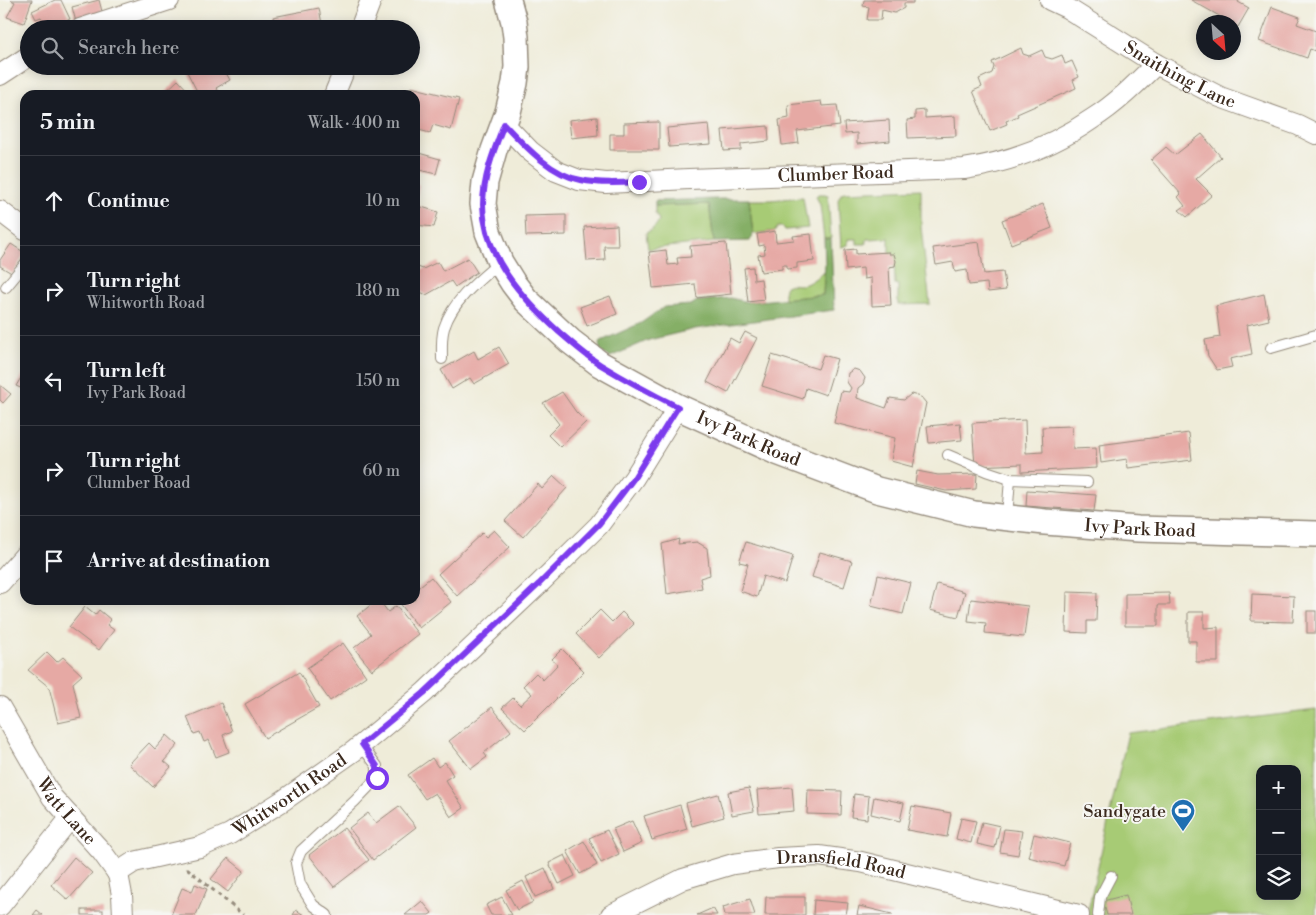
<!DOCTYPE html>
<html lang="en">
<head>
<meta charset="utf-8">
<style>
  :root { --surface:#171b24; --page:#20242c; --text:#f1f3f6; --muted:#9ea1a6; --line:#363941 }
  body { margin:0; font-family:"Libre Bodoni",serif; background:var(--page); color:var(--text) }
  .controls { position:absolute; right:15px; bottom:15px; display:grid; overflow:hidden; border-radius:10px; box-shadow:0 2px 12px #0003 }
  .controls button { width:45px; height:45px; display:grid; place-items:center; padding:0; border:0; border-bottom:1px solid var(--line); background:var(--surface); color:var(--text); font:25px sans-serif }
  .compass { position:absolute; left:1196px; top:15px; width:45px; height:45px; border-radius:50%; background:var(--surface); box-shadow:0 2px 12px #0003; rotate:154deg }
  .stop { position:absolute; width:15px; height:15px; margin:-11px; border:4px solid #7c3aed; border-radius:50%; background:#fff }
  .stop.end { background:#7c3aed; border-color:#fff; box-shadow:0 1px 5px #0008 }
  .list { margin:0; padding:0; list-style:none }
  h2 { display:flex; justify-content:space-between; align-items:center; height:65px; margin:0; padding:0 20px; font-size:21px }
  h2 small { font-size:16px; font-weight:400; color:var(--muted) }
  .list li { display:grid; grid-template-columns:32px 1fr auto; gap:15px; align-items:center; box-sizing:border-box; height:90px; padding:0 20px; border-top:1px solid var(--line) }
  .list b { display:block; font-size:19px; white-space:nowrap }
  .list p { margin:0; font-size:16px; white-space:nowrap; color:var(--muted) }
  .list em { font-size:16px; font-style:normal; color:var(--muted) }
  .icon { flex:none; width:28px; height:28px; fill:none; stroke:currentColor; stroke-width:2; stroke-linecap:round; stroke-linejoin:round }
  .map { position:relative; flex:none; width:1316px; height:915px; overflow:hidden }
  .search { position:absolute; background:var(--surface); box-shadow:0 2px 12px #0003; left:20px; top:20px; width:400px; height:55px; display:flex; align-items:center; gap:12px; box-sizing:border-box; padding:0 18px; border-radius:28px; color:var(--muted); font-size:19px }
  .panel { position:absolute; background:var(--surface); box-shadow:0 2px 12px #0003; left:20px; top:90px; width:400px; height:515px; border-radius:15px }
  .map>svg:first-child { display:block }
</style>
</head>
<body>
<div class="map">
<svg width="1316" height="915" viewBox="0 0 1316 915">
  <rect width="100%" height="100%" fill="#f6f6f2"/>
  <filter id="ink" filterUnits="userSpaceOnUse"><feTurbulence type="fractalNoise" baseFrequency=".02" numOctaves="2"/><feDisplacementMap in="SourceGraphic" scale="10" xChannelSelector="R" yChannelSelector="G"/><feConvolveMatrix kernelMatrix="1 2 1 2 8 2 1 2 1" color-interpolation-filters="sRGB"/></filter>
  <filter id="wash" filterUnits="userSpaceOnUse"><feTurbulence type="fractalNoise" baseFrequency=".0096" numOctaves="4" result="noise"/><feDisplacementMap in="SourceGraphic" scale="20" xChannelSelector="R" yChannelSelector="G"/><feGaussianBlur stdDeviation="1.12" result="paint"/><feColorMatrix in="noise" values="0 0 0 0 0 0 0 0 0 0 0 0 0 0 0 0 0 1.4 0 .05"/><feComposite in="paint" operator="in"/></filter>
  <g filter="url(#wash)">
    <rect width="100%" height="100%" fill="#efecd9"/>
    <!-- green -->
    <g fill="#a7cb75" stroke="#717a4a" fill-rule="evenodd">
      <path d="M921,189V227L930,304L898,305V285L895,284L894,254H889V238L867,239L866,244H857V239H848V245L841,247L838,200L841,194L844,192Z"/>
      <path d="M818,194H825L828,195L831,239H824L820,205L816,196Z"/>
      <path d="M803,197L808,228L785,230L783,227H778L775,231L753,234L749,200H770Z"/>
      <path d="M709,204L714,242L648,249L646,233C652,230 656,227 659,220L655,213V206Z"/>
      <path d="M824,272L823,295L784,299C783,276 794,288 806,284C813,281 819,275 824,272Z"/>
      <path d="M1316,710V915H1087L1128,733ZM1260,769H1297V896H1260Z"/>
    </g>
    <!-- forest -->
    <g fill="#85af66" stroke="#606c42">
      <path d="M715,199H749L753,234L750,241L714,242L709,204L655,206V201Z"/>
      <path d="M824,239H831L834,310L695,329L649,340L610,357L600,352L599,342L641,323L664,307L691,305L697,301L730,298L748,302L823,295L825,263Z"/>
    </g>
    <g id="blocks">
      <!-- building -->
      <g fill="#e6a9a4">
        <path d="M11,0H32L24,23L7,17L15,2Z"/>
        <path d="M55,0H61L70,19L49,29H46L41,17L36,19L32,11Z"/>
        <path d="M99,0L103,15L76,22L72,7Z"/>
        <path d="M864,0H913V3H904V8L895,13L882,10L881,20H867L869,7L863,6Z"/>
        <path d="M1191,0H1239L1238,2L1249,8L1238,27L1234,24V22H1230Z"/>
        <path d="M1272,7L1300,17L1297,24L1316,31L1315,51L1310,49L1307,58L1259,41Z"/>
        <path d="M319,8L322,24L316,25V29H285L284,26L275,28L273,17Z"/>
        <path d="M262,19L268,29H246Z"/>
        <path d="M1021,48L1023,54L1029,56L1042,50L1045,57L1052,59L1062,55L1065,64L1072,61L1079,77L1073,80L1076,88L1017,114L1018,116L1006,121L1007,124L990,131L973,91L982,87L979,79L992,73L994,67L992,62Z"/>
        <path d="M184,66H222L230,80L216,88L222,95H199Z"/>
        <path d="M178,80L192,95H162Z"/>
        <path d="M411,87L459,99L451,130L433,125L430,133L415,129V95H408Z"/>
        <path d="M821,101L822,106L837,105L840,126L797,131L799,143L782,145L779,120L789,118L788,105Z"/>
        <path d="M925,110V118L955,116L956,136L908,138L907,120L915,119V111Z"/>
        <path d="M597,117L598,135L571,138L569,120Z"/>
        <path d="M889,120L890,141L857,144V133L845,134L844,123Z"/>
        <path d="M659,122V150H610V134H624V123Z"/>
        <path d="M709,124L711,144L669,147L667,128Z"/>
        <path d="M768,126L769,141L741,144V150L724,151L722,130Z"/>
        <path d="M1202,134L1221,157L1196,179L1212,195L1187,217L1179,210L1185,206L1178,197L1181,194L1151,160L1166,147L1175,155Z"/>
        <path d="M415,152L440,159L436,174L415,169Z"/>
        <path d="M415,183L419,185L416,199H415Z"/>
        <path d="M1043,204L1052,228L1011,244L1002,220Z"/>
        <path d="M415,205L438,212L434,227L415,225Z"/>
        <path d="M566,215V235L526,236L525,216Z"/>
        <path d="M617,225L618,246H604L605,260L587,261L584,227Z"/>
        <path d="M775,231L776,242L794,240L793,236L811,234L814,261L797,263V268L787,269V265H782V269L761,272L758,255L765,254L764,245L759,246L757,234Z"/>
        <path d="M979,242L984,274L1003,272L1006,290L988,292L987,283L969,285L967,270L955,272L953,262L936,265L933,248Z"/>
        <path d="M726,243L731,294L697,298L695,284L653,288L649,252L666,250L668,265L678,264L677,258L691,257L690,246Z"/>
        <path d="M11,244L25,253L13,274L0,266V260Z"/>
        <path d="M856,249V254L889,252V254H894L896,261L895,266L889,267L891,305L872,306L871,278L864,279L863,268L846,270L845,250Z"/>
        <path d="M468,258L477,272L455,287L451,281L426,295L415,289V266L423,269L438,262L443,271Z"/>
        <path d="M753,267L754,280L761,279L764,300L748,302L744,268Z"/>
        <path d="M1264,294L1269,320L1247,325L1252,354L1230,359L1232,367L1217,370L1208,356L1205,340L1220,337L1216,306Z"/>
        <path d="M610,296L617,314L587,326L580,307Z"/>
        <path d="M745,332L757,338L728,393L707,382L730,338L739,343Z"/>
        <path d="M499,347L509,364L474,384L470,378L452,389L441,370L474,351L478,359Z"/>
        <path d="M772,355L818,369L823,355L837,359L826,395L806,388L803,399L762,386Z"/>
        <path d="M854,369L860,371L865,378L863,384L858,388L857,398L886,408L890,398L904,400L911,394L921,397L926,403L913,467L891,461L895,438L834,423L841,391L849,392L851,388L847,382L848,373Z"/>
        <path d="M25,371V390L16,386Z"/>
        <path d="M0,385L11,394L3,403L0,400Z"/>
        <path d="M562,392L576,412L586,422L560,447L548,435L559,424L543,403Z"/>
        <path d="M1025,420L1026,453L1043,452L1042,427L1072,426L1073,449L1096,448L1097,468L1022,472V464L975,466L972,423Z"/>
        <path d="M960,423L962,440L929,443L927,426Z"/>
        <path d="M1189,433L1192,460L1128,468L1127,459L1101,463L1099,445Z"/>
        <path d="M917,471L938,475L977,474L976,489L946,491L915,484Z"/>
        <path d="M554,476L567,488L523,537L505,521L538,484L542,489Z"/>
        <path d="M1027,490L1096,495L1094,511L1026,506Z"/>
        <path d="M494,530L510,547L457,596L438,574L482,533L486,537Z"/>
        <path d="M679,539L678,544L697,542L707,548L710,575L700,578L702,588L667,594L662,544Z"/>
        <path d="M746,542L793,556L785,583L763,576L757,597L740,591L748,564L739,562Z"/>
        <path d="M820,552L852,561L844,587L812,577Z"/>
        <path d="M878,575L911,583L903,614L871,606Z"/>
        <path d="M431,577L451,602L419,628L399,602L402,600H415V590Z"/>
        <path d="M937,584L965,592L958,617L930,610Z"/>
        <path d="M1067,592L1097,593L1096,621H1087V633L1066,632Z"/>
        <path d="M1169,593L1170,605H1158V626H1125V594Z"/>
        <path d="M1252,594L1294,596L1293,622L1251,621Z"/>
        <path d="M971,599L1028,606L1024,637L985,633L986,623L968,621Z"/>
        <path d="M377,600H379L388,612L396,606L418,634L372,670L354,648L371,634L357,616Z"/>
        <path d="M85,607L95,615L99,610L111,620L107,625L114,630L99,650L69,627Z"/>
        <path d="M600,610L612,622L622,612L634,624L599,658L576,634Z"/>
        <rect x="1307" y="611" width="9" height="22"/>
        <path d="M1188,612H1204V628L1218,627V662H1196V641H1188Z"/>
        <path d="M343,643L366,676L330,701L307,668Z"/>
        <path d="M562,649L584,671L525,730L502,708L513,698L520,705L532,694L523,686L536,673L543,680L557,665L552,659Z"/>
        <path d="M47,652L57,662L63,657L82,675L73,683L81,718L58,723L49,687L28,670Z"/>
        <path d="M299,672L319,707L265,738L245,704Z"/>
        <path d="M221,703L232,731L223,735L229,752L216,757L209,740L204,742L200,732L194,734L187,717Z"/>
        <path d="M492,707L511,731L484,753L487,757L471,769L449,741Z"/>
        <path d="M167,735L178,745L164,761L171,767L153,787L129,764L149,743L155,749Z"/>
        <path d="M432,758L438,767L445,762L453,775L445,780L464,808L451,817L435,793L425,799L408,775Z"/>
        <path d="M792,787L794,811L759,814L757,790Z"/>
        <path d="M749,788L754,811L732,815L728,792Z"/>
        <path d="M808,790L842,791L841,815L807,814Z"/>
        <path d="M718,794L724,817L692,826L686,803Z"/>
        <path d="M854,794L869,796L867,819L851,817Z"/>
        <path d="M874,797L904,803L900,821L871,814Z"/>
        <path d="M680,805L687,829L652,840L644,816Z"/>
        <path d="M399,806L416,827L373,860L349,828L368,813L376,823Z"/>
        <path d="M912,806L951,813L947,837L907,830Z"/>
        <path d="M961,818L976,821L971,843L956,839Z"/>
        <path d="M632,821L642,843L623,852L613,829Z"/>
        <path d="M982,822L1000,826L995,848L977,844Z"/>
        <path d="M344,828L369,860L334,887L309,855Z"/>
        <path d="M1004,829L1022,831L1018,855L1000,852Z"/>
        <path d="M607,830L619,854L601,863L589,838Z"/>
        <path d="M1034,834L1070,843L1064,866L1028,857Z"/>
        <path d="M584,841L597,865L580,874L567,851Z"/>
        <path d="M565,855L575,876L559,884L549,863Z"/>
        <path d="M74,857L92,873L68,900L51,885Z"/>
        <path d="M228,858L244,871L228,892L211,879Z"/>
        <path d="M545,868L554,889L535,897L526,877Z"/>
        <path d="M523,881L533,902L517,910L506,890Z"/>
        <path d="M195,884L207,889L196,915H171L182,888L192,892Z"/>
        <path d="M1126,895L1131,915H1107L1103,901Z"/>
        <path d="M502,897L512,915H491L486,905Z"/>
        <path d="M766,897H805V915H765Z"/>
        <path d="M750,899L755,915H725L723,907Z"/>
        <path d="M814,900L848,903L846,915H813Z"/>
        <path d="M422,901L432,913L429,915H405Z"/>
        <path d="M859,906L892,914V915H857Z"/>
        <path d="M713,908L717,915H697Z"/>
        <path d="M37,910L43,915H33Z"/>
        <rect x="82" y="910" width="21" height="5"/>
        <path d="M296,910L304,915H293Z"/>
      </g>
    </g>
  </g>
  <g filter="url(#ink)">
    <use href="#blocks" fill-opacity="0" stroke="#958b7c" stroke-width="1"/>
    <g fill="none" stroke-linecap="round" stroke-linejoin="round">
      <defs>
        <g id="service">
          <path d="M6,287L25,264"/>
          <path d="M1271,348L1316,335"/>
          <path d="M442,359C442,349 441,338 444,328C453,300 479,280 500,262"/>
          <path d="M948,455L986,471L1010,479L1087,482"/>
          <path d="M1007,517L1010,479"/>
          <path d="M327,915L313,905L300,884L296,863L301,851L355,801L377,778V766L361,745"/>
          <path d="M1098,915L1100,897L1111,876"/>
        </g>
        <g id="minor">
          <path id="s1" d="M1050,0L1067,8L1156,64L1220,97L1298,125L1316,134"/>
          <path d="M80,29L169,0"/>
          <path d="M360,29L371,0"/>
          <path d="M0,75L29,56"/>
          <path d="M334,95L346,66"/>
          <path id="s2" d="M504,124L530,151L556,171L579,180L606,183L689,179L964,169C1011,162 1053,146 1092,119C1116,104 1136,84 1156,64"/>
          <path d="M0,211L25,230"/>
          <path d="M0,583L25,555"/>
          <path id="s3" d="M0,707L52,797L102,852L118,874L122,895L123,915"/>
          <path id="s4" d="M117,873L134,862L200,847L230,834L284,800L354,751L424,693L539,584L599,525L634,478L678,407"/>
          <path d="M0,906L71,817"/>
          <path id="s5" d="M611,915L683,879L733,864L778,858L819,856L861,862L1079,915"/>
        </g>
        <g id="tertiary">
          <path id="s6" d="M508,0L514,22L516,37L517,67L515,83L508,112L494,150L485,182L483,204L488,232L500,262L513,283L526,300L570,341L600,364L678,407L777,452L877,490L974,514L1045,522L1138,529L1316,534"/>
        </g>
      </defs>
      <!-- service casing -->
      <use href="#service" stroke="#958b7c" stroke-width="12"/>
      <!-- minor casing -->
      <use href="#minor" stroke="#958b7c" stroke-width="22"/>
      <!-- tertiary casing -->
      <use href="#tertiary" stroke="#958b7c" stroke-width="28"/>
      <!-- path -->
      <path stroke="#958b7c" stroke-width="3" stroke-dasharray="4 4" stroke-linecap="butt" d="M189,868L188,869L243,915"/>
      <!-- service -->
      <use href="#service" stroke="#fff" stroke-width="10"/>
      <!-- minor -->
      <use href="#minor" stroke="#fff" stroke-width="20"/>
      <!-- tertiary -->
      <use href="#tertiary" stroke="#fff" stroke-width="25"/>
    </g>
  </g>
  <g fill="none" stroke-linecap="round" stroke-linejoin="round" filter="url(#ink)">
    <!-- route -->
    <path stroke="#7c3aed" stroke-width="6" d="M377,778V766L362,744L424,693L539,584L599,524L634,478L678,407C652,394 626,380 601,365C586,356 573,344 559,332C523,299 484,257 483,205C483,177 494,150 504,124C524,145 551,175 581,180C600,184 619,183 639,182"/>
  </g>
  <!-- icons -->
  <defs>
    <symbol id="stadium-pin" viewBox="-11 -11 22 30"><path d="M0 17L-7.5 6A9.5 9.5 0 1 1 7.5 6Z" fill="#1f6fb2" stroke="#f6f6f2"/><path d="M0-5a6.5 5 0 1 0 0 10a6.5 5 0 1 0 0-10ZM-3.5-1.8h7v3.6h-7Z" fill="#fff"/></symbol>
  </defs>
  <g fill-rule="evenodd">
    <use href="#stadium-pin" x="1169" y="797" width="28" height="38"/>
  </g>
  <g text-anchor="middle" stroke-width="4" stroke-linejoin="round" paint-order="stroke">
    <!-- street labels -->
    <g font-size="18" fill="#3b2a1e" stroke="#f6f6f2">
      <text dy="6" stroke="none"><textPath href="#s1" startOffset="150">Snaithing Lane</textPath></text>
      <text dy="6" stroke="none"><textPath href="#s2" startOffset="352">Clumber Road</textPath></text>
      <text dy="6" stroke="none"><textPath href="#s6" startOffset="581">Ivy Park Road</textPath></text>
      <text dy="6" stroke="none"><textPath href="#s6" startOffset="986">Ivy Park Road</textPath></text>
      <text dy="6" stroke="none"><textPath href="#s4" startOffset="192">Whitworth Road</textPath></text>
      <text dy="6" stroke="none"><textPath href="#s3" startOffset="124">Watt Lane</textPath></text>
      <text dy="6" stroke="none"><textPath href="#s5" startOffset="242">Dransfield Road</textPath></text>
    </g>
    <!-- poi labels -->
    <g font-size="18" fill="#3b2a1e" stroke="#f6f6f2" text-anchor="end">
      <text x="1166" y="817">Sandygate</text>
    </g>
  </g>
</svg>
<div class="controls">
<button>+</button>
<button>−</button>
<button><svg class="icon" aria-label="layers" viewBox="0 0 24 24"><path d="M12 4l9 5-9 5-9-5zM3 14l9 5 9-5"/></svg></button>
</div>
<svg class="compass" viewBox="-18 -18 36 36"><path d="M0-13l5 13h-10z" fill="#e53935"/><path d="M0 13l5-13h-10z" fill="#9ea1a6"/></svg>
<div class="stop" style="left:377px;top:778px"></div>
<div class="stop end" style="left:639px;top:182px"></div>
<div class="search"><svg class="icon" aria-label="search" viewBox="0 0 24 24"><circle cx="10" cy="10" r="6"/><path d="M15 15l6 6"/></svg>Search here</div>
<section class="panel">
<h2>5 min<small>Walk · 400 m</small></h2>
<ul class="list">
<li><svg class="icon" aria-label="ahead" viewBox="0 0 24 24"><path d="M12 20V5M6 11l6-6 6 6"/></svg><div><b>Continue</b></div><em>10 m</em></li>
<li><svg class="icon" aria-label="right" viewBox="0 0 24 24"><path d="M7 20v-9h11M14 6l5 5-5 5"/></svg><div><b>Turn right</b><p>Whitworth Road</p></div><em>180 m</em></li>
<li><svg class="icon" aria-label="left" viewBox="0 0 24 24"><path d="M17 20v-9H6M10 6l-5 5 5 5"/></svg><div><b>Turn left</b><p>Ivy Park Road</p></div><em>150 m</em></li>
<li><svg class="icon" aria-label="right" viewBox="0 0 24 24"><path d="M7 20v-9h11M14 6l5 5-5 5"/></svg><div><b>Turn right</b><p>Clumber Road</p></div><em>60 m</em></li>
<li><svg class="icon" aria-label="arrive" viewBox="0 0 24 24"><path d="M6 21V4h12l-3 4 3 4H6"/></svg><div><b>Arrive at destination</b></div></li>
</ul>
</section>
</div>
</body>
</html>
